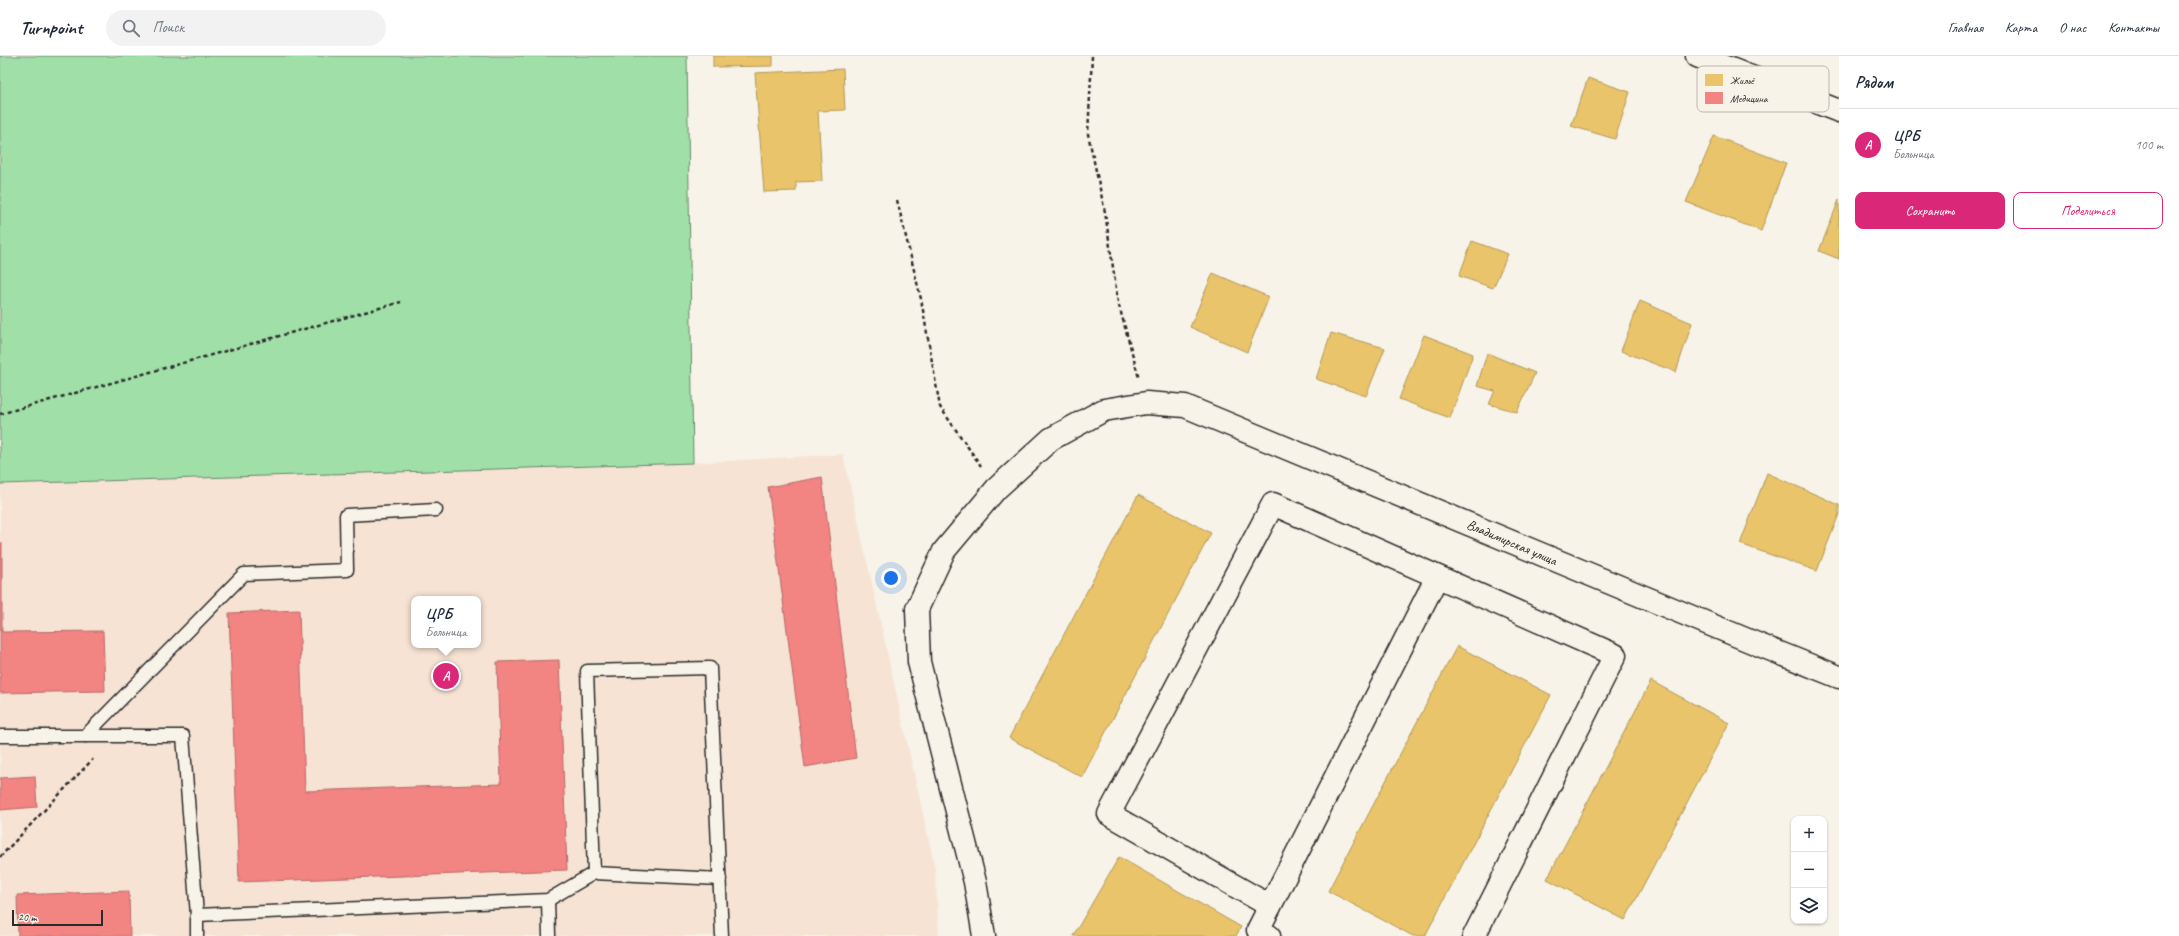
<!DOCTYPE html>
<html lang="ru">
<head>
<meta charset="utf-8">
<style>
  :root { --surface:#fff; --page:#f2f2f3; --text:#1f2937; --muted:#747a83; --line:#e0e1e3; --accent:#db2777 }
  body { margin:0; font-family:Caveat,sans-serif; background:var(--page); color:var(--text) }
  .controls { position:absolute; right:12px; bottom:12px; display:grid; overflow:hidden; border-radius:8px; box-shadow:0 1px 3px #0004 }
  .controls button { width:36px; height:36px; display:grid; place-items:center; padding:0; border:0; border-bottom:1px solid var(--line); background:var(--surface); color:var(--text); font:20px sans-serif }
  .scale { position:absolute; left:12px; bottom:10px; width:91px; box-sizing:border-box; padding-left:4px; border:2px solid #2b2b2b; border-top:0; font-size:11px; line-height:14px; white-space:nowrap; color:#2b2b2b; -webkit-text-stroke:3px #f7f3e8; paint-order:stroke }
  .you { position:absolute; left:891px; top:522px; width:14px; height:14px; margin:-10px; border:3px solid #fff; border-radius:50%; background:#1a73e8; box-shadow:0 0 0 6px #1a73e833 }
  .badge { display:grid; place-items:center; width:26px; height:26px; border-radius:50%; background:var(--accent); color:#fff; font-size:13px; font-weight:700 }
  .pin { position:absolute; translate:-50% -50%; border:2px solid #fff; box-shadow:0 1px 4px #0006 }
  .popup { position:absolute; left:411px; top:540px; width:70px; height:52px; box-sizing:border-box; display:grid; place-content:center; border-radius:8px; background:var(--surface); filter:drop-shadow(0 1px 3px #0005); font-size:13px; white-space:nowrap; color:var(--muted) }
  .popup b { font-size:15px; color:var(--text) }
  .popup::after { content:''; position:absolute; left:50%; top:100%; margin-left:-8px; border:8px solid transparent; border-top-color:var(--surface) }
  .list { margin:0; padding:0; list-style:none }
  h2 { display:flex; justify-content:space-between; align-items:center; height:52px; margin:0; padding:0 16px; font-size:17px }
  h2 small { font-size:13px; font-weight:400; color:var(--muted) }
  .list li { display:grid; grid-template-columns:26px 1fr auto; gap:12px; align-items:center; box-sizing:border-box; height:72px; padding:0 16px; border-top:1px solid var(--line) }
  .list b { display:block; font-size:15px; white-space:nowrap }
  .list p { margin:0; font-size:13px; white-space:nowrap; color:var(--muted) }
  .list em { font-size:13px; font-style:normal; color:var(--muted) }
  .actions { display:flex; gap:8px; padding:12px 16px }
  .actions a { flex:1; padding:9px 0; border:1px solid var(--accent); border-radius:8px; text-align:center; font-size:14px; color:var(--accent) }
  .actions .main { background:var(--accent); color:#fff }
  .icon { flex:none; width:22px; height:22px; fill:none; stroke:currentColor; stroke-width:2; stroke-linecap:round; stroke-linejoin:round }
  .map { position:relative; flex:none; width:1839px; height:880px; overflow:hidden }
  header { display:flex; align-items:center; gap:24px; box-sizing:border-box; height:56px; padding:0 20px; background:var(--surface); border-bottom:1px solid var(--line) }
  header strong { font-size:19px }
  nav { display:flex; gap:22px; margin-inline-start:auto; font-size:14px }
  .search { width:280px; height:36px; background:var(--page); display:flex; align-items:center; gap:10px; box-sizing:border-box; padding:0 14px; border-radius:22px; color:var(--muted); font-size:15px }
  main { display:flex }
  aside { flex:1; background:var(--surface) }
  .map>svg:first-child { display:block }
</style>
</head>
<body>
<header>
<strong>Turnpoint</strong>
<div class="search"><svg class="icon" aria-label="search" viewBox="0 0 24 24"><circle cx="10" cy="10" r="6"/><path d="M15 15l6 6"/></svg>Поиск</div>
<nav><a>Главная</a><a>Карта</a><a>О нас</a><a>Контакты</a></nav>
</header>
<main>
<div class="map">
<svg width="1839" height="880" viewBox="0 0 1839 880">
  <rect width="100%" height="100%" fill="#f7f3e8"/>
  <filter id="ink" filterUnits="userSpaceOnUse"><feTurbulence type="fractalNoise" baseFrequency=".025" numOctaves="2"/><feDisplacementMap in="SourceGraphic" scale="8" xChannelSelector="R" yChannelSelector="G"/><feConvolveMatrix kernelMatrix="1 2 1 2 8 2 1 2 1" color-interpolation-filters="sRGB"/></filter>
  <g filter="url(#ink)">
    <!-- built -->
    <path fill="#f6e3d4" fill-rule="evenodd" d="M843,398L935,812L939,880H0V428L710,406ZM414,543H478V589H414Z"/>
    <!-- green -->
    <path fill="#a0e0a8" stroke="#66866a" d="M0,0H687L693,407L0,428Z"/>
    <!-- homes -->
    <g fill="#e9c46a" stroke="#b09657">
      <path d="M713,0H773V10L713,11Z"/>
      <path d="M843,13L845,54L818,55L822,125L796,126V135L764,136L755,17Z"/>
      <path d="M1588,22L1630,36L1615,83L1571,70Z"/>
      <path d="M1714,80L1786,107L1761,175L1686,146Z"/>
      <path d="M1839,144V203L1819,195Z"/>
      <path d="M1472,185L1508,198L1493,232L1459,220Z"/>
      <path d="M1213,217L1269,241L1247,296L1190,271Z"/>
      <path d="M1640,245L1692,267L1676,316L1621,295Z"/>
      <path d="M1331,277L1385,292L1366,340L1316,323Z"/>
      <path d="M1424,279L1473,298L1450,362L1399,343Z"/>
      <path d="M1487,297L1535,317L1517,356L1489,348L1495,335L1477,330Z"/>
      <path d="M1767,417L1839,449V458L1817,515L1740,488Z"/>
      <path d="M1138,439L1211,477L1082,721L1009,682Z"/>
      <path d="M1457,590L1551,639L1425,880H1413L1328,835Z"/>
      <path d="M1651,625L1729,667L1625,864L1547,823Z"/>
      <path d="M1119,801L1241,871L1236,880H1073Z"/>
    </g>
    <!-- health -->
    <g fill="#f28482" stroke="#b66968">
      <path d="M822,421L856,702L805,711L768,431Z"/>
      <path d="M0,487H2V576L103,575L105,635L0,637Z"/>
      <path d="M299,554L305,735L501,728L497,606L559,604L567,814L239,826L229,557Z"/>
      <path d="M35,720L37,751L0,754V722Z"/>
      <path d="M129,835L130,880H18L17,839Z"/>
    </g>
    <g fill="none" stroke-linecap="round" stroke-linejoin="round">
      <defs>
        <g id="lane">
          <path d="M0,680H183L197,859V880"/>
          <path d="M85,680L244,518L347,514L346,459L436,454"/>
          <path d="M594,817L720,823"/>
          <path d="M548,844L549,880"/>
          <path d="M197,859L548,844L594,817L587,615L710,612L722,880"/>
        </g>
        <g id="street">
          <path d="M1697,0L1839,55"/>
          <path d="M1270,850L1109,758L1273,448L1615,599L1474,880"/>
          <path d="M984,880L975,826L919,606L917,553L944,495L996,433L1051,383L1104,354L1146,347L1185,350L1757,588L1839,621"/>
          <path d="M1269,880L1258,874L1437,521"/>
        </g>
      </defs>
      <!-- lane casing -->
      <use href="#lane" stroke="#2b2b2b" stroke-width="15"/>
      <!-- street casing -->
      <use href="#street" stroke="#2b2b2b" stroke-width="25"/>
      <!-- path -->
      <g stroke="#2b2b2b" stroke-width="2.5" stroke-dasharray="4 3" stroke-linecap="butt">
        <path d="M1092,0L1088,78L1105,156L1118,246L1139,322"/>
        <path d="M897,144L921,243L940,351L981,410"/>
        <path d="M0,358L401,246"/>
        <path d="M0,801L93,703"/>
      </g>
      <!-- lane -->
      <use href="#lane" stroke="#f7f3e8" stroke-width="12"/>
      <!-- street -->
      <use href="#street" stroke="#f7f3e8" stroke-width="22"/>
    </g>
  </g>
  <g text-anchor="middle" stroke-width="4" stroke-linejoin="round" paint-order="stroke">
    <!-- street labels -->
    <g font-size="14" fill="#2b2b2b" stroke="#f7f3e8">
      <text transform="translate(1512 486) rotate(23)" y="5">Владимирская улица</text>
    </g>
  </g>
  <!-- legend -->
  <rect x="1697" y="10" width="132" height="46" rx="6" fill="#f7f3e8" stroke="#bab7af" stroke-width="1"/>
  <rect x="1705" y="18" width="18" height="12" fill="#e9c46a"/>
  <rect x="1705" y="36" width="18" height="12" fill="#f28482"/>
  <g font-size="11" fill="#2b2b2b">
    <text x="1730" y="28">Жильё</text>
    <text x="1730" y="46">Медицина</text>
  </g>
</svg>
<div class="controls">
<button>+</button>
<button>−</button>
<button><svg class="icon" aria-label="layers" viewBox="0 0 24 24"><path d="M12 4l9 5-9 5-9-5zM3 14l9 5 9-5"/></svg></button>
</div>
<div class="scale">20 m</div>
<div class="you"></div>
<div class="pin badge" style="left:446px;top:620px">A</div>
<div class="popup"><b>ЦРБ</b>Больница</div>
</div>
<aside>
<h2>Рядом<small></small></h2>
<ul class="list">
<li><span class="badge">A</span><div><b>ЦРБ</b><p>Больница</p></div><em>100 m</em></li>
</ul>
<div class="actions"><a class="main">Сохранить</a><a>Поделиться</a></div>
</aside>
</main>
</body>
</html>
